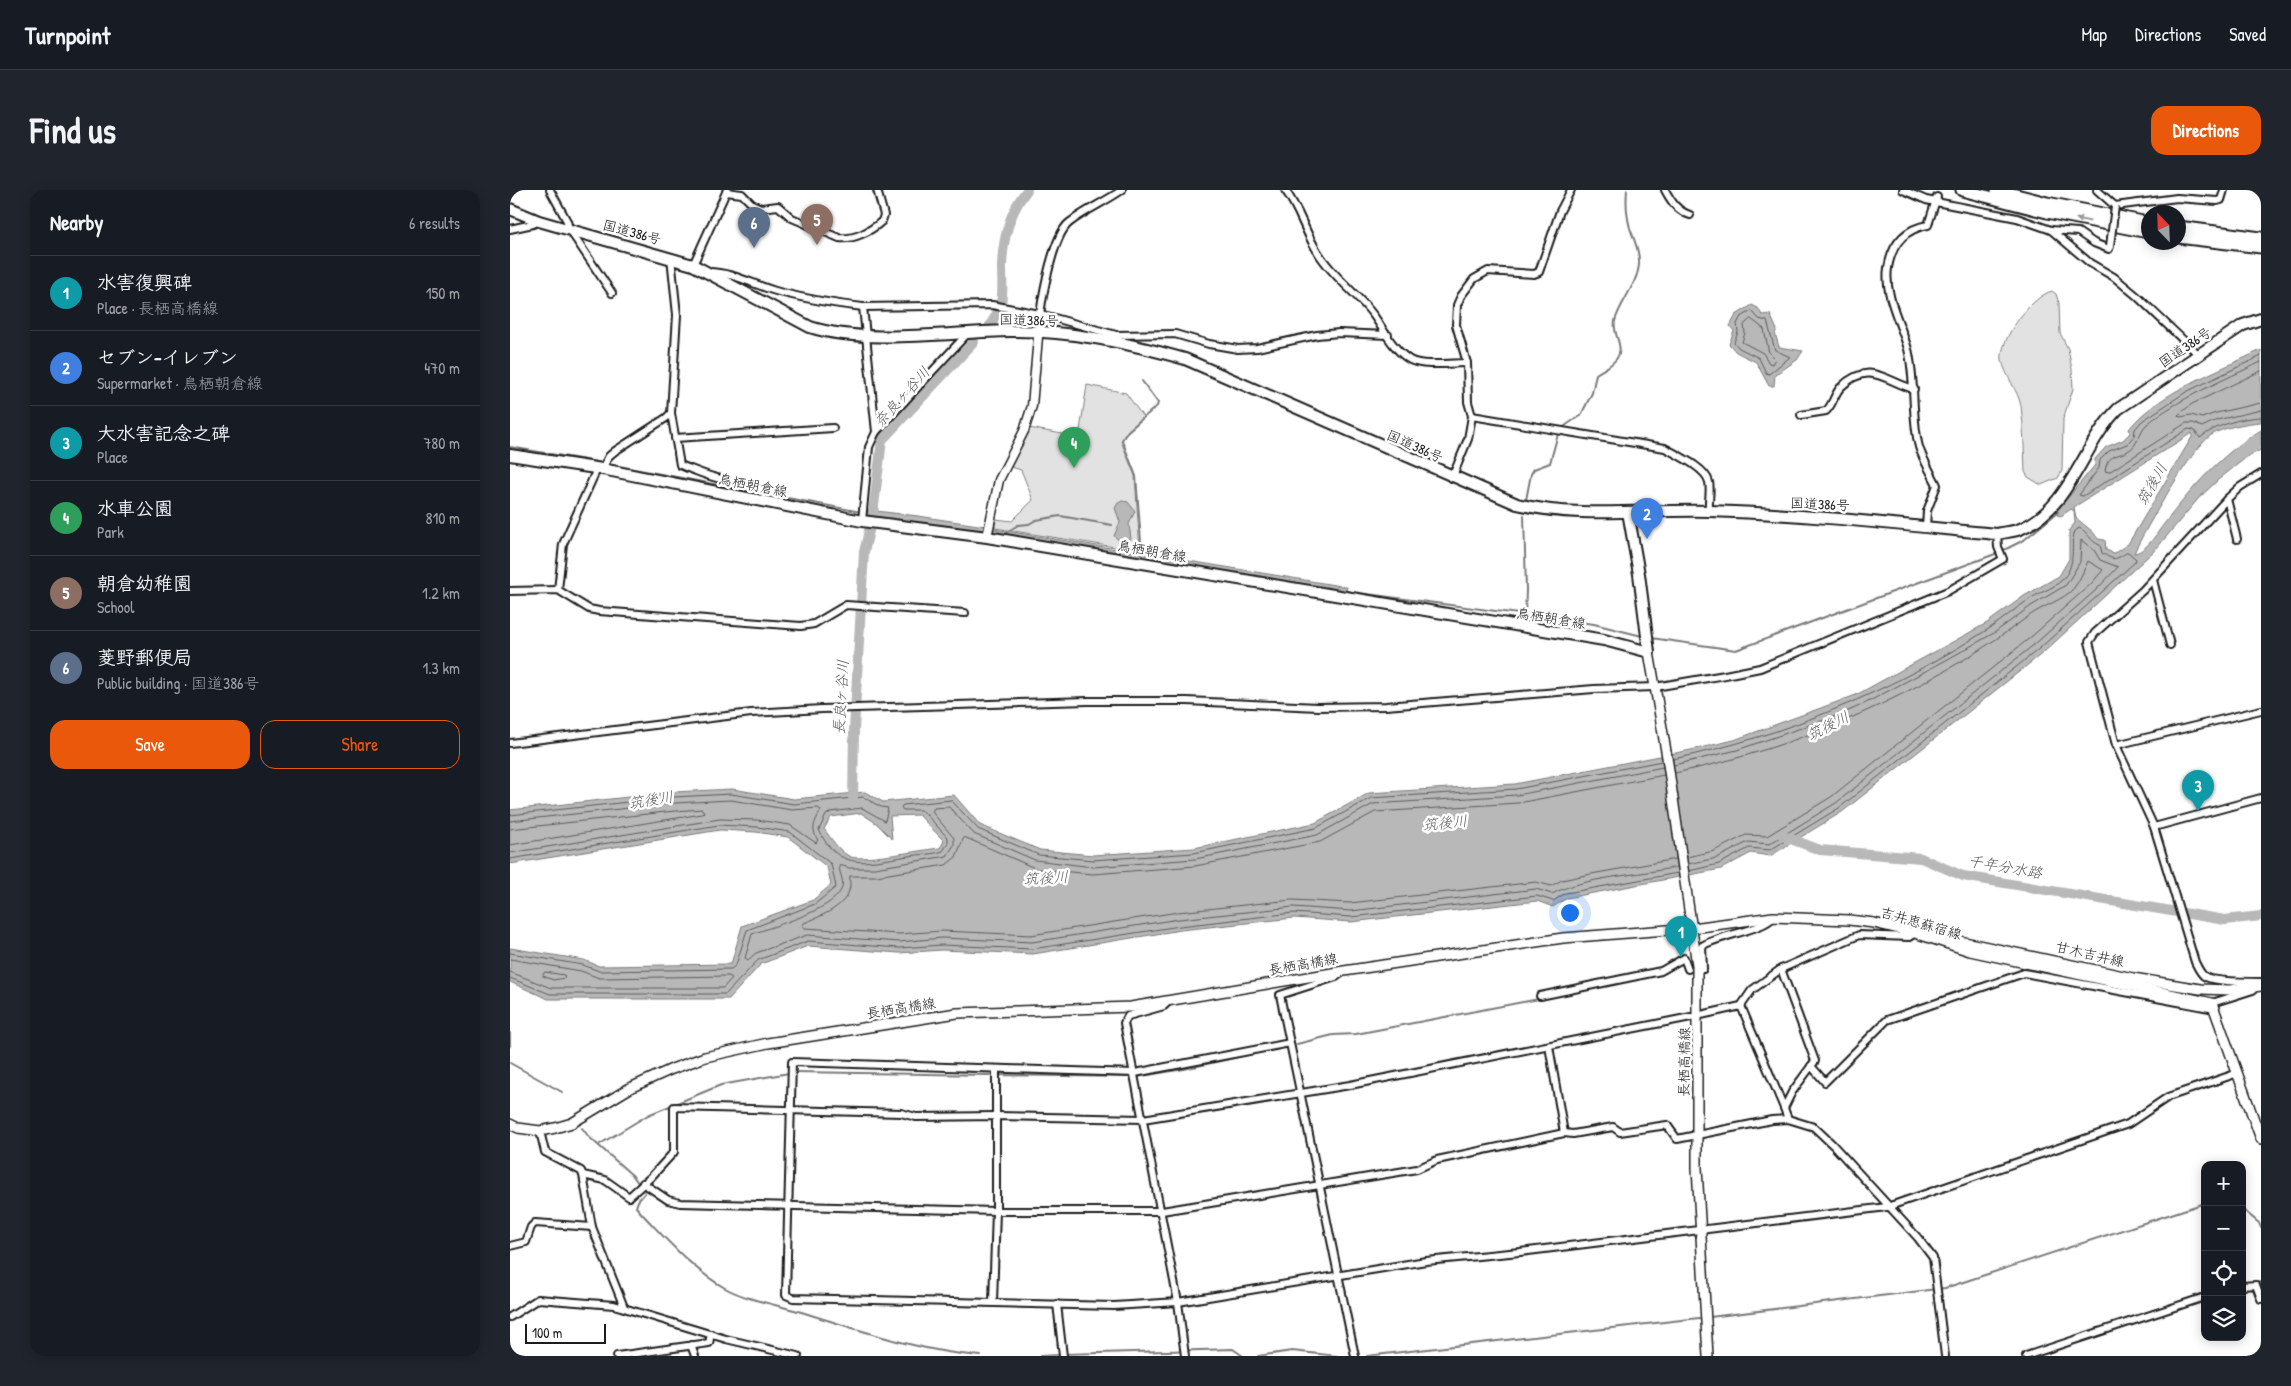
<!DOCTYPE html>
<html lang="en">
<head>
<meta charset="utf-8">
<style>
  :root { --surface:#171b24; --page:#20242c; --text:#f1f3f6; --muted:#9ea1a6; --line:#363941; --accent:#ea580c }
  body { margin:0; font-family:"Patrick Hand","Klee One",sans-serif; background:var(--page); color:var(--text) }
  .controls { position:absolute; right:15px; bottom:15px; display:grid; overflow:hidden; border-radius:10px; box-shadow:0 2px 12px #0003 }
  .controls button { width:45px; height:45px; display:grid; place-items:center; padding:0; border:0; border-bottom:1px solid var(--line); background:var(--surface); color:var(--text); font:25px sans-serif }
  .compass { position:absolute; left:1631px; top:15px; width:45px; height:45px; border-radius:50%; background:var(--surface); box-shadow:0 2px 12px #0003; rotate:337deg }
  .scale { position:absolute; left:15px; bottom:12px; width:81px; box-sizing:border-box; padding-left:5px; border:2px solid #1c1c1c; border-top:0; font-size:14px; line-height:18px; white-space:nowrap; color:#1c1c1c; -webkit-text-stroke:4px #fff; paint-order:stroke }
  .you { position:absolute; left:1059px; top:722px; width:18px; height:18px; margin:-12px; border:4px solid #fff; border-radius:50%; background:#1a73e8; box-shadow:0 0 0 8px #1a73e833 }
  .badge { display:grid; place-items:center; width:32px; height:32px; border-radius:50%; background:var(--accent); color:#fff; font-size:16px; font-weight:700 }
  .pin { position:absolute; translate:-50% -41px; filter:drop-shadow(0 1px 2px #0008) }
  .pin::after { content:''; position:absolute; top:26px; width:18px; height:15px; background:inherit; clip-path:polygon(0 0,100% 0,50% 100%) }
  .list { margin:0; padding:0; list-style:none }
  h2 { display:flex; justify-content:space-between; align-items:center; height:65px; margin:0; padding:0 20px; font-size:21px }
  h2 small { font-size:16px; font-weight:400; color:var(--muted) }
  .list li { display:grid; grid-template-columns:32px 1fr auto; gap:15px; align-items:center; box-sizing:border-box; height:75px; padding:0 20px; border-top:1px solid var(--line) }
  .list b { display:block; font-size:19px; white-space:nowrap }
  .list p { margin:0; font-size:16px; white-space:nowrap; color:var(--muted) }
  .list em { font-size:16px; font-style:normal; color:var(--muted) }
  .actions { display:flex; gap:10px; padding:15px 20px }
  .actions a { flex:1; padding:11px 0; border:1px solid var(--accent); border-radius:15px; text-align:center; font-size:18px; color:var(--accent) }
  .actions .main { background:var(--accent); color:#fff }
  .icon { flex:none; width:28px; height:28px; fill:none; stroke:currentColor; stroke-width:2; stroke-linecap:round; stroke-linejoin:round }
  .map { position:relative; flex:none; width:1751px; height:1166px; overflow:hidden; border-radius:15px }
  header { display:flex; align-items:center; gap:30px; box-sizing:border-box; height:70px; padding:0 25px; background:var(--surface); border-bottom:1px solid var(--line) }
  header strong { font-size:24px }
  nav { display:flex; gap:28px; margin-inline-start:auto; font-size:18px }
  .intro { display:flex; align-items:center; justify-content:space-between; box-sizing:border-box; height:120px; padding:0 30px }
  h1 { margin:0; font-size:35px }
  .button { padding:12px 22px; border-radius:15px; background:var(--accent); color:#fff; font-size:18px; font-weight:700 }
  main { display:flex; gap:30px; padding:0 30px }
  aside { flex:1; background:var(--surface); border-radius:15px; box-shadow:0 2px 12px #0003 }
  .map>svg:first-child { display:block }
</style>
</head>
<body>
<header>
<strong>Turnpoint</strong>
<nav><a>Map</a><a>Directions</a><a>Saved</a></nav>
</header>
<div class="intro"><h1>Find us</h1><a class="button">Directions</a></div>
<main>
<aside>
<h2>Nearby<small>6 results</small></h2>
<ul class="list">
<li><span class="badge" style="background:#0f9aa8">1</span><div><b>水害復興碑</b><p>Place · 長栖高橋線</p></div><em>150 m</em></li>
<li><span class="badge" style="background:#3f7fe0">2</span><div><b>セブン-イレブン</b><p>Supermarket · 鳥栖朝倉線</p></div><em>470 m</em></li>
<li><span class="badge" style="background:#0f9aa8">3</span><div><b>大水害記念之碑</b><p>Place</p></div><em>780 m</em></li>
<li><span class="badge" style="background:#2e9e5b">4</span><div><b>水車公園</b><p>Park</p></div><em>810 m</em></li>
<li><span class="badge" style="background:#8d6e63">5</span><div><b>朝倉幼稚園</b><p>School</p></div><em>1.2 km</em></li>
<li><span class="badge" style="background:#5c6f8a">6</span><div><b>菱野郵便局</b><p>Public building · 国道386号</p></div><em>1.3 km</em></li>
</ul>
<div class="actions"><a class="main">Save</a><a>Share</a></div>
</aside>
<div class="map">
<svg width="1751" height="1166" viewBox="0 0 1751 1166">
  <rect width="100%" height="100%" fill="#fff"/>
  <filter id="ink" filterUnits="userSpaceOnUse"><feTurbulence type="fractalNoise" baseFrequency=".02" numOctaves="2"/><feDisplacementMap in="SourceGraphic" scale="10" xChannelSelector="R" yChannelSelector="G"/><feConvolveMatrix kernelMatrix="1 2 1 2 8 2 1 2 1" color-interpolation-filters="sRGB"/></filter>
  <g filter="url(#ink)">
    <!-- green -->
    <g fill="#e2e2e2" stroke="#7f7f7f">
      <path d="M1542,101L1546,104L1549,113L1550,143L1558,159L1562,179L1563,199L1553,229L1552,281L1548,288L1531,295L1518,287L1515,282C1514,261 1514,238 1511,216C1508,200 1495,186 1492,170C1489,149 1522,106 1542,101Z"/>
      <path d="M577,195L616,203L633,227L617,241L611,251L625,286L630,361L485,338L486,329L502,331L523,310L511,280L501,277L519,238L569,247Z"/>
    </g>
    <!-- water -->
    <g fill="#b8b8b8" stroke="#7a7a7a" fill-rule="evenodd">
      <path d="M1242,115L1248,118L1252,125L1260,124L1267,140L1265,143L1269,157L1293,161L1287,170L1265,185L1264,196H1259L1246,172L1226,162L1219,154L1224,141L1220,136L1226,125Z"/>
      <path d="M1751,160V232C1737,233 1715,237 1703,244C1684,254 1634,341 1624,363C1636,362 1647,343 1654,334C1683,297 1710,265 1751,240V260L1738,266L1708,290L1688,309L1646,359L1534,462L1332,622L1260,666L1241,663L1211,679L1057,708L1043,717L1027,711L841,732L784,728L671,740L523,764L432,760L389,763L298,756L251,774L219,809H38L0,792V758L74,770L89,776L221,774L232,736L303,710L321,695L317,677L278,647L246,642L210,640L0,674V620L164,602L222,599L284,609L355,602L373,612L444,605L470,635L530,660L583,665L684,658L805,633L859,603L1005,594L1181,560L1224,550L1346,505L1477,433L1514,406L1549,386L1559,369V340L1565,333L1564,321L1561,319L1551,326L1547,325L1546,322L1585,275V269L1596,257L1613,250L1620,243L1619,239C1647,203 1710,180 1751,160ZM1682,243V247L1618,354L1603,364L1601,362L1596,360L1595,350L1588,349L1583,342L1566,328L1564,317ZM351,623L366,633L382,649L380,626L409,625L434,651L430,658C410,660 357,671 341,667C330,663 321,648 314,639L321,627Z"/>
      <path d="M612,311L618,312L625,321L619,334L621,349L618,351L609,350L604,346L610,332L605,318L608,313Z"/>
      <path d="M358,320L408,326L475,336L474,342L355,327Z"/>
      <path d="M484,339L837,397L835,404L482,344Z"/>
    </g>
    <g fill="none" stroke-linecap="round" stroke-linejoin="round">
      <!-- shore -->
      <g stroke="#5a5a5a" stroke-width="1">
        <path d="M1242,121L1249,129L1257,131L1265,160L1280,167L1259,184L1256,183L1249,168L1229,158L1224,152L1228,142L1227,134L1230,128Z"/>
        <path d="M1241,129L1254,139L1259,163L1265,169L1262,174L1259,173L1253,163L1232,152L1235,143L1234,135Z"/>
        <path d="M1751,166L1676,202L1632,231L1625,239L1624,246L1617,254L1599,261L1590,270L1589,278L1569,305L1573,306L1678,239L1684,240L1690,248C1706,235 1730,228 1751,227"/>
        <path d="M1751,172C1716,189 1665,210 1636,235C1630,241 1629,251 1622,258C1611,268 1598,261 1595,281L1599,282L1676,233H1683L1692,237L1707,230L1751,220"/>
        <path d="M1751,181L1682,214L1668,225L1670,227L1681,225L1692,228L1706,223L1751,213"/>
        <path d="M1163,569C1275,546 1384,500 1480,438C1493,430 1504,419 1517,411C1527,403 1543,399 1552,390C1566,376 1561,360 1563,343L1569,338C1578,341 1580,352 1590,355L1592,363C1606,372 1605,369 1618,362L1626,369L1625,372L1530,458L1329,618L1260,660L1239,658L1209,674L1179,681"/>
        <path d="M1164,575L1227,560L1329,525L1352,515L1438,469L1484,443L1521,416L1556,395L1570,372L1571,350L1584,360L1590,370L1608,377L1586,400L1526,453L1326,613L1259,654L1238,652L1207,668L1178,674"/>
        <path d="M1153,577L1007,605L863,614L807,645L685,669L583,677L525,670L464,644L439,617L424,618L422,622L444,648V655L437,666L365,678H339L330,675L329,677C330,684 335,693 331,700C321,721 263,736 242,744L235,768L238,770L246,763L297,745L389,752L432,748L522,752L669,729L783,717L841,721L1026,699L1042,704C1073,687 1131,685 1167,677"/>
        <path d="M1165,583C1292,557 1415,503 1519,426C1532,416 1554,410 1564,398C1570,390 1574,380 1578,371L1593,380L1581,394L1521,447L1321,607L1257,646L1236,645L1204,661L1177,667"/>
        <path d="M1154,585L1008,613L865,622L810,652L685,676L583,684L527,679L454,647L446,667L436,675L366,686H340C339,690 341,696 339,701C333,718 309,727 294,733L292,736L295,738L389,744L432,741L521,745L668,722L782,710L840,713L1026,692L1041,696L1052,690L1081,684L1166,669"/>
        <path d="M0,625L164,607L221,604L284,614L353,607L371,617L378,618L375,631L352,618L321,622L316,625L309,640C329,684 361,671 399,666C410,664 422,665 433,661L438,653V648L414,622L410,620H393L391,617L393,615L441,610L468,639L529,665L583,670L684,663L806,638L861,608L1006,599L1152,571"/>
        <path d="M0,631L165,613L221,610L282,620L308,618L311,620C305,632 300,638 308,650L306,653L280,635L247,630L210,629L0,663"/>
        <path d="M0,639L165,621L192,619L194,622L192,624L0,655"/>
        <path d="M0,669L209,635L247,637L280,642L321,674L326,697L305,714L237,740L226,775L221,779L89,781L73,775L0,763"/>
        <path d="M0,769L71,781L89,788L219,786L222,788L213,798H41L0,782"/>
        <path d="M35,782L54,785L55,788L43,790L33,786Z"/>
        <path d="M0,788L40,804H216L248,770L298,751L389,758L432,755L522,759L670,736L783,723L841,727L1027,706L1043,711L1056,703L1168,683"/>
      </g>
      <!-- stream -->
      <g stroke="#7a7a7a" stroke-width="2">
        <path d="M1052,238L1071,225L1082,203L1086,184C1093,179 1102,176 1107,168C1115,156 1102,144 1105,131C1110,112 1127,95 1129,75C1130,62 1124,50 1120,38C1117,27 1116,11 1117,0"/>
        <path d="M0,257L93,273"/>
        <path d="M98,274L351,322"/>
        <path d="M1016,310L1021,284L1024,279L1040,273L1048,244"/>
        <path d="M1014,325L1016,400L1015,426"/>
        <path d="M497,342L508,335L519,334L526,330L550,326L602,335"/>
        <path d="M1492,361L1514,350L1548,322"/>
        <path d="M632,365L626,286L612,250L618,241L647,216L648,213L632,191"/>
        <path d="M834,401L1084,434L1132,446"/>
        <path d="M1141,448L1226,460L1488,363"/>
        <path d="M0,843V856"/>
        <path d="M783,855L823,845L846,844L1029,809"/>
        <path d="M0,873L52,902"/>
        <path d="M284,882L622,887"/>
        <path d="M626,887L674,879L774,857"/>
        <path d="M72,938L79,947L123,986L134,1001L135,1003L128,1011L126,1017L133,1025C158,1051 183,1080 215,1098C237,1110 264,1114 288,1121C347,1139 409,1162 471,1166"/>
        <path d="M90,954L138,925L211,895L279,883"/>
        <path d="M1732,1019L1749,1033L1751,1038"/>
        <path d="M1200,1127L1435,1098L1695,1013"/>
        <path d="M556,1164L723,1159L733,1166"/>
        <path d="M530,1166L551,1165"/>
        <path d="M748,1166L782,1161L827,1166"/>
        <path d="M857,1166L1189,1128"/>
      </g>
      <!-- river -->
      <g stroke="#b8b8b8" stroke-width="10">
        <path d="M480,135C496,112 492,102 492,76C493,48 499,22 517,0"/>
        <path d="M341,614L343,613L344,540L354,362L363,324L372,250L464,152"/>
        <path d="M1273,646L1310,660L1411,668L1453,686L1715,730L1751,726"/>
      </g>
      <defs>
        <g id="minor">
          <path d="M40,0L57,31L59,39L102,103"/>
          <path d="M775,0C790,20 795,43 809,64C825,89 847,103 864,126C874,140 884,161 900,170C913,177 942,173 957,173"/>
          <path d="M1155,0C1161,11 1167,21 1180,25"/>
          <path d="M1393,0L1416,10L1507,28L1541,40L1580,73L1604,87L1628,107L1688,164"/>
          <path d="M1587,0L1605,16L1667,8L1707,11L1711,10L1714,0"/>
          <path d="M216,2L232,4L242,14L251,18L268,16L282,28L329,48C344,50 361,41 372,31L374,25L367,0"/>
          <path d="M0,39L23,34L29,31"/>
          <path d="M1541,40L1568,42L1584,53L1599,59L1600,56"/>
          <path d="M183,75L217,0"/>
          <path d="M198,82C223,82 246,96 269,102C297,109 325,114 353,117L482,115L530,124L606,145L665,144L699,154L728,159L747,158L807,145L829,143L878,145"/>
          <path d="M353,117L366,242"/>
          <path d="M530,124C533,104 543,46 559,33C575,20 595,12 612,0"/>
          <path d="M161,223L170,275C184,280 196,286 211,289"/>
          <path d="M1291,225L1316,221C1323,215 1324,204 1331,197C1360,169 1376,192 1404,199"/>
          <path d="M962,226L1155,258C1167,265 1196,278 1199,292C1201,301 1198,311 1199,321"/>
          <path d="M165,248L323,238"/>
          <path d="M92,279L99,266L105,261L156,228L161,223L167,125L161,67"/>
          <path d="M1751,284L1730,297L1717,309L1633,400L1585,443L1579,452L1606,555L1644,637L1685,772C1687,776 1690,783 1694,786C1702,792 1740,792 1751,792"/>
          <path d="M942,288L958,249L962,226L958,212L957,173L946,135L947,115L951,106L964,89L978,81L1024,84L1029,82L1050,21L1061,0"/>
          <path d="M1717,309L1727,349"/>
          <path d="M352,331L359,257L366,242L458,143"/>
          <path d="M1416,337L1417,321L1427,295C1421,282 1413,270 1409,257C1401,227 1406,191 1398,159C1391,134 1374,105 1378,78C1382,54 1394,39 1418,35L1427,7"/>
          <path d="M1643,390L1660,455"/>
          <path d="M48,400L53,354L87,279"/>
          <path d="M0,401L48,400L79,419L89,421L291,436L304,434L336,415L455,423"/>
          <path d="M0,553L241,523L312,519L578,511H677L808,517L876,516L1084,499L1145,497L1215,485L1250,478L1438,401L1493,369L1488,357L1487,344"/>
          <path d="M1606,555L1751,520"/>
          <path d="M1644,637L1751,608"/>
          <path d="M1193,779L1192,756C1209,745 1254,740 1263,727"/>
          <path d="M1271,779L1305,871L1282,902L1274,918L1278,929"/>
          <path d="M833,782L826,787L770,805L845,1166"/>
          <path d="M1030,806L1151,781L1174,768L1178,779"/>
          <path d="M659,811L654,816L618,826L614,833L668,1112L675,1166"/>
          <path d="M1702,813L1743,800"/>
          <path d="M1231,816L1274,918"/>
          <path d="M1191,825L1231,816L1242,800L1271,779L1349,745L1399,747L1405,743"/>
          <path d="M780,853L625,883L282,872L276,1105L283,1108L604,1116L668,1112L916,1071L1010,1062L1377,1017L1618,934L1658,907L1728,883"/>
          <path d="M1039,856L1054,943"/>
          <path d="M1301,876L1315,892L1377,830L1514,783L1705,819"/>
          <path d="M30,941L35,962L71,981L73,985L95,990L119,1007L141,987L164,962V917L391,923L406,927L486,926L633,929L840,895L1181,827"/>
          <path d="M73,985L82,1037L114,1117"/>
          <path d="M133,993L158,1010L170,1013L486,1021H652L907,979L927,970L1054,943L1063,944L1103,937L1110,942L1157,935L1167,949L1262,930L1278,929L1304,937L1323,955L1408,1048L1423,1068L1435,1166"/>
          <path d="M0,1056L16,1052L21,1037L25,1033L82,1037"/>
          <path d="M1732,1096L1746,1095L1751,1109"/>
          <path d="M483,1112L486,1021V879"/>
          <path d="M547,1114L553,1166"/>
          <path d="M0,1127L28,1109L104,1115L216,1149L288,1166"/>
          <path d="M181,1155L185,1166"/>
          <path d="M107,1166L199,1153L201,1144"/>
          <path d="M1516,1166L1695,1107"/>
        </g>
        <path id="tertiary" d="M477,347L489,290L514,241L522,216L530,124"/>
        <g id="secondary">
          <path d="M1139,462L1157,567L1187,775V978L1198,1166"/>
          <path d="M1417,744L1623,788L1690,799L1720,800L1751,796"/>
          <path d="M0,934L8,938L30,941L45,938L62,933L120,898L162,879L195,867L258,853L447,823L621,817L834,781L1053,748L1183,738L1263,727L1339,730L1364,733L1405,743L1460,761L1702,813L1751,949"/>
        </g>
        <path id="primary" d="M0,265L92,279L352,331L477,347L1094,450L1139,462L1129,384L1118,322"/>
        <path id="trunk" d="M0,19L29,31L183,75L300,137C355,155 441,142 500,141C560,140 618,153 675,169L1007,314C1070,329 1135,319 1200,321C1296,324 1392,335 1487,344C1494,342 1503,342 1510,339C1561,318 1572,255 1608,219L1733,135L1751,129"/>
        <g id="motorway">
          <path d="M1452,0L1537,22L1638,42"/>
          <path d="M1487,0L1537,13L1638,33"/>
          <path d="M1668,37L1751,48"/>
          <path d="M1668,47L1751,57"/>
        </g>
      </defs>
      <!-- minor casing -->
      <use href="#minor" stroke="#1c1c1c" stroke-width="10"/>
      <!-- tertiary casing -->
      <use href="#tertiary" stroke="#1c1c1c" stroke-width="11"/>
      <!-- secondary casing -->
      <use href="#secondary" stroke="#1c1c1c" stroke-width="12"/>
      <!-- primary casing -->
      <use href="#primary" stroke="#1c1c1c" stroke-width="14"/>
      <!-- trunk casing -->
      <use href="#trunk" stroke="#1c1c1c" stroke-width="14"/>
      <!-- motorway casing -->
      <use href="#motorway" stroke="#1c1c1c" stroke-width="15"/>
      <!-- minor -->
      <use href="#minor" stroke="#fff" stroke-width="6"/>
      <!-- tertiary -->
      <use href="#tertiary" stroke="#fff" stroke-width="8"/>
      <!-- secondary -->
      <use href="#secondary" stroke="#fff" stroke-width="9"/>
      <!-- primary -->
      <use href="#primary" stroke="#fff" stroke-width="10"/>
      <!-- trunk -->
      <use href="#trunk" stroke="#fff" stroke-width="10"/>
      <!-- motorway -->
      <use href="#motorway" stroke="#fff" stroke-width="11"/>
      <defs>
        <path id="minor-bridge" d="M1600,56L1605,16"/>
      </defs>
      <!-- minor-bridge casing -->
      <use href="#minor-bridge" stroke="#1c1c1c" stroke-width="10" stroke-linecap="butt"/>
      <!-- minor-bridge -->
      <use href="#minor-bridge" stroke="#fff" stroke-width="6"/>
    </g>
    <!-- one-way arrows -->
    <defs><path id="oneway-solid" d="M-6-.8H1V-3.2L6.5 0L1 3.2V.8H-6Z" transform="scale(1.25)"/></defs>
    <use fill="#999" href="#oneway-solid" transform="translate(1573 30) rotate(-168)"/>
  </g>
  <g text-anchor="middle" stroke-width="5" stroke-linejoin="round" paint-order="stroke">
    <!-- street labels -->
    <g font-size="14" fill="#1c1c1c" stroke="#fff">
      <text transform="translate(122 42) rotate(15)" y="5">国道386号</text>
      <text transform="translate(519 130) rotate(2)" y="5">国道386号</text>
      <text transform="translate(1675 157) rotate(-34)" y="5">国道386号</text>
      <text transform="translate(905 256) rotate(24)" y="5">国道386号</text>
      <text transform="translate(243 295) rotate(11)" y="5">鳥栖朝倉線</text>
      <text transform="translate(1310 314) rotate(3)" y="5">国道386号</text>
      <text transform="translate(642 361) rotate(10)" y="5">鳥栖朝倉線</text>
      <text transform="translate(1041 428) rotate(9)" y="5">鳥栖朝倉線</text>
      <text transform="translate(1411 733) rotate(16)" y="5">吉井恵蘇宿線</text>
      <text transform="translate(1580 764) rotate(13)" y="5">甘木吉井線</text>
      <text transform="translate(793 774) rotate(-10)" y="5">長栖高橋線</text>
      <text transform="translate(391 818) rotate(-9)" y="5">長栖高橋線</text>
      <text transform="translate(1174 872) rotate(-89)" y="5">長栖高橋線</text>
    </g>
    <!-- water labels -->
    <g font-size="15" font-style="italic" fill="#5a5a5a" stroke="#fff">
      <text transform="translate(392 207) rotate(-48)" y="5">奈良ヶ谷川</text>
      <text transform="translate(1642 294) rotate(-60)" y="5">筑後川</text>
      <text transform="translate(331 507) rotate(-87)" y="5">長良ヶ谷川</text>
      <text transform="translate(1318 536) rotate(-27)" y="5">筑後川</text>
      <text transform="translate(141 610) rotate(-9)" y="5">筑後川</text>
      <text transform="translate(935 633) rotate(-6)" y="5">筑後川</text>
      <text transform="translate(1495 677) rotate(10)" y="5">千年分水路</text>
      <text transform="translate(536 688) rotate(-3)" y="5">筑後川</text>
    </g>
  </g>
</svg>
<div class="controls">
<button>+</button>
<button>−</button>
<button><svg class="icon" aria-label="locate" viewBox="0 0 24 24"><circle cx="12" cy="12" r="6"/><path d="M12 2v4M12 18v4M2 12h4M18 12h4"/></svg></button>
<button><svg class="icon" aria-label="layers" viewBox="0 0 24 24"><path d="M12 4l9 5-9 5-9-5zM3 14l9 5 9-5"/></svg></button>
</div>
<svg class="compass" viewBox="-18 -18 36 36"><path d="M0-13l5 13h-10z" fill="#e53935"/><path d="M0 13l5-13h-10z" fill="#9ea1a6"/></svg>
<div class="scale">100 m</div>
<div class="you"></div>
<div class="pin badge" style="left:1171px;top:767px;background:#0f9aa8">1</div>
<div class="pin badge" style="left:1137px;top:349px;background:#3f7fe0">2</div>
<div class="pin badge" style="left:1688px;top:621px;background:#0f9aa8">3</div>
<div class="pin badge" style="left:564px;top:278px;background:#2e9e5b">4</div>
<div class="pin badge" style="left:307px;top:55px;background:#8d6e63">5</div>
<div class="pin badge" style="left:244px;top:58px;background:#5c6f8a">6</div>
</div>
</main>
</body>
</html>
